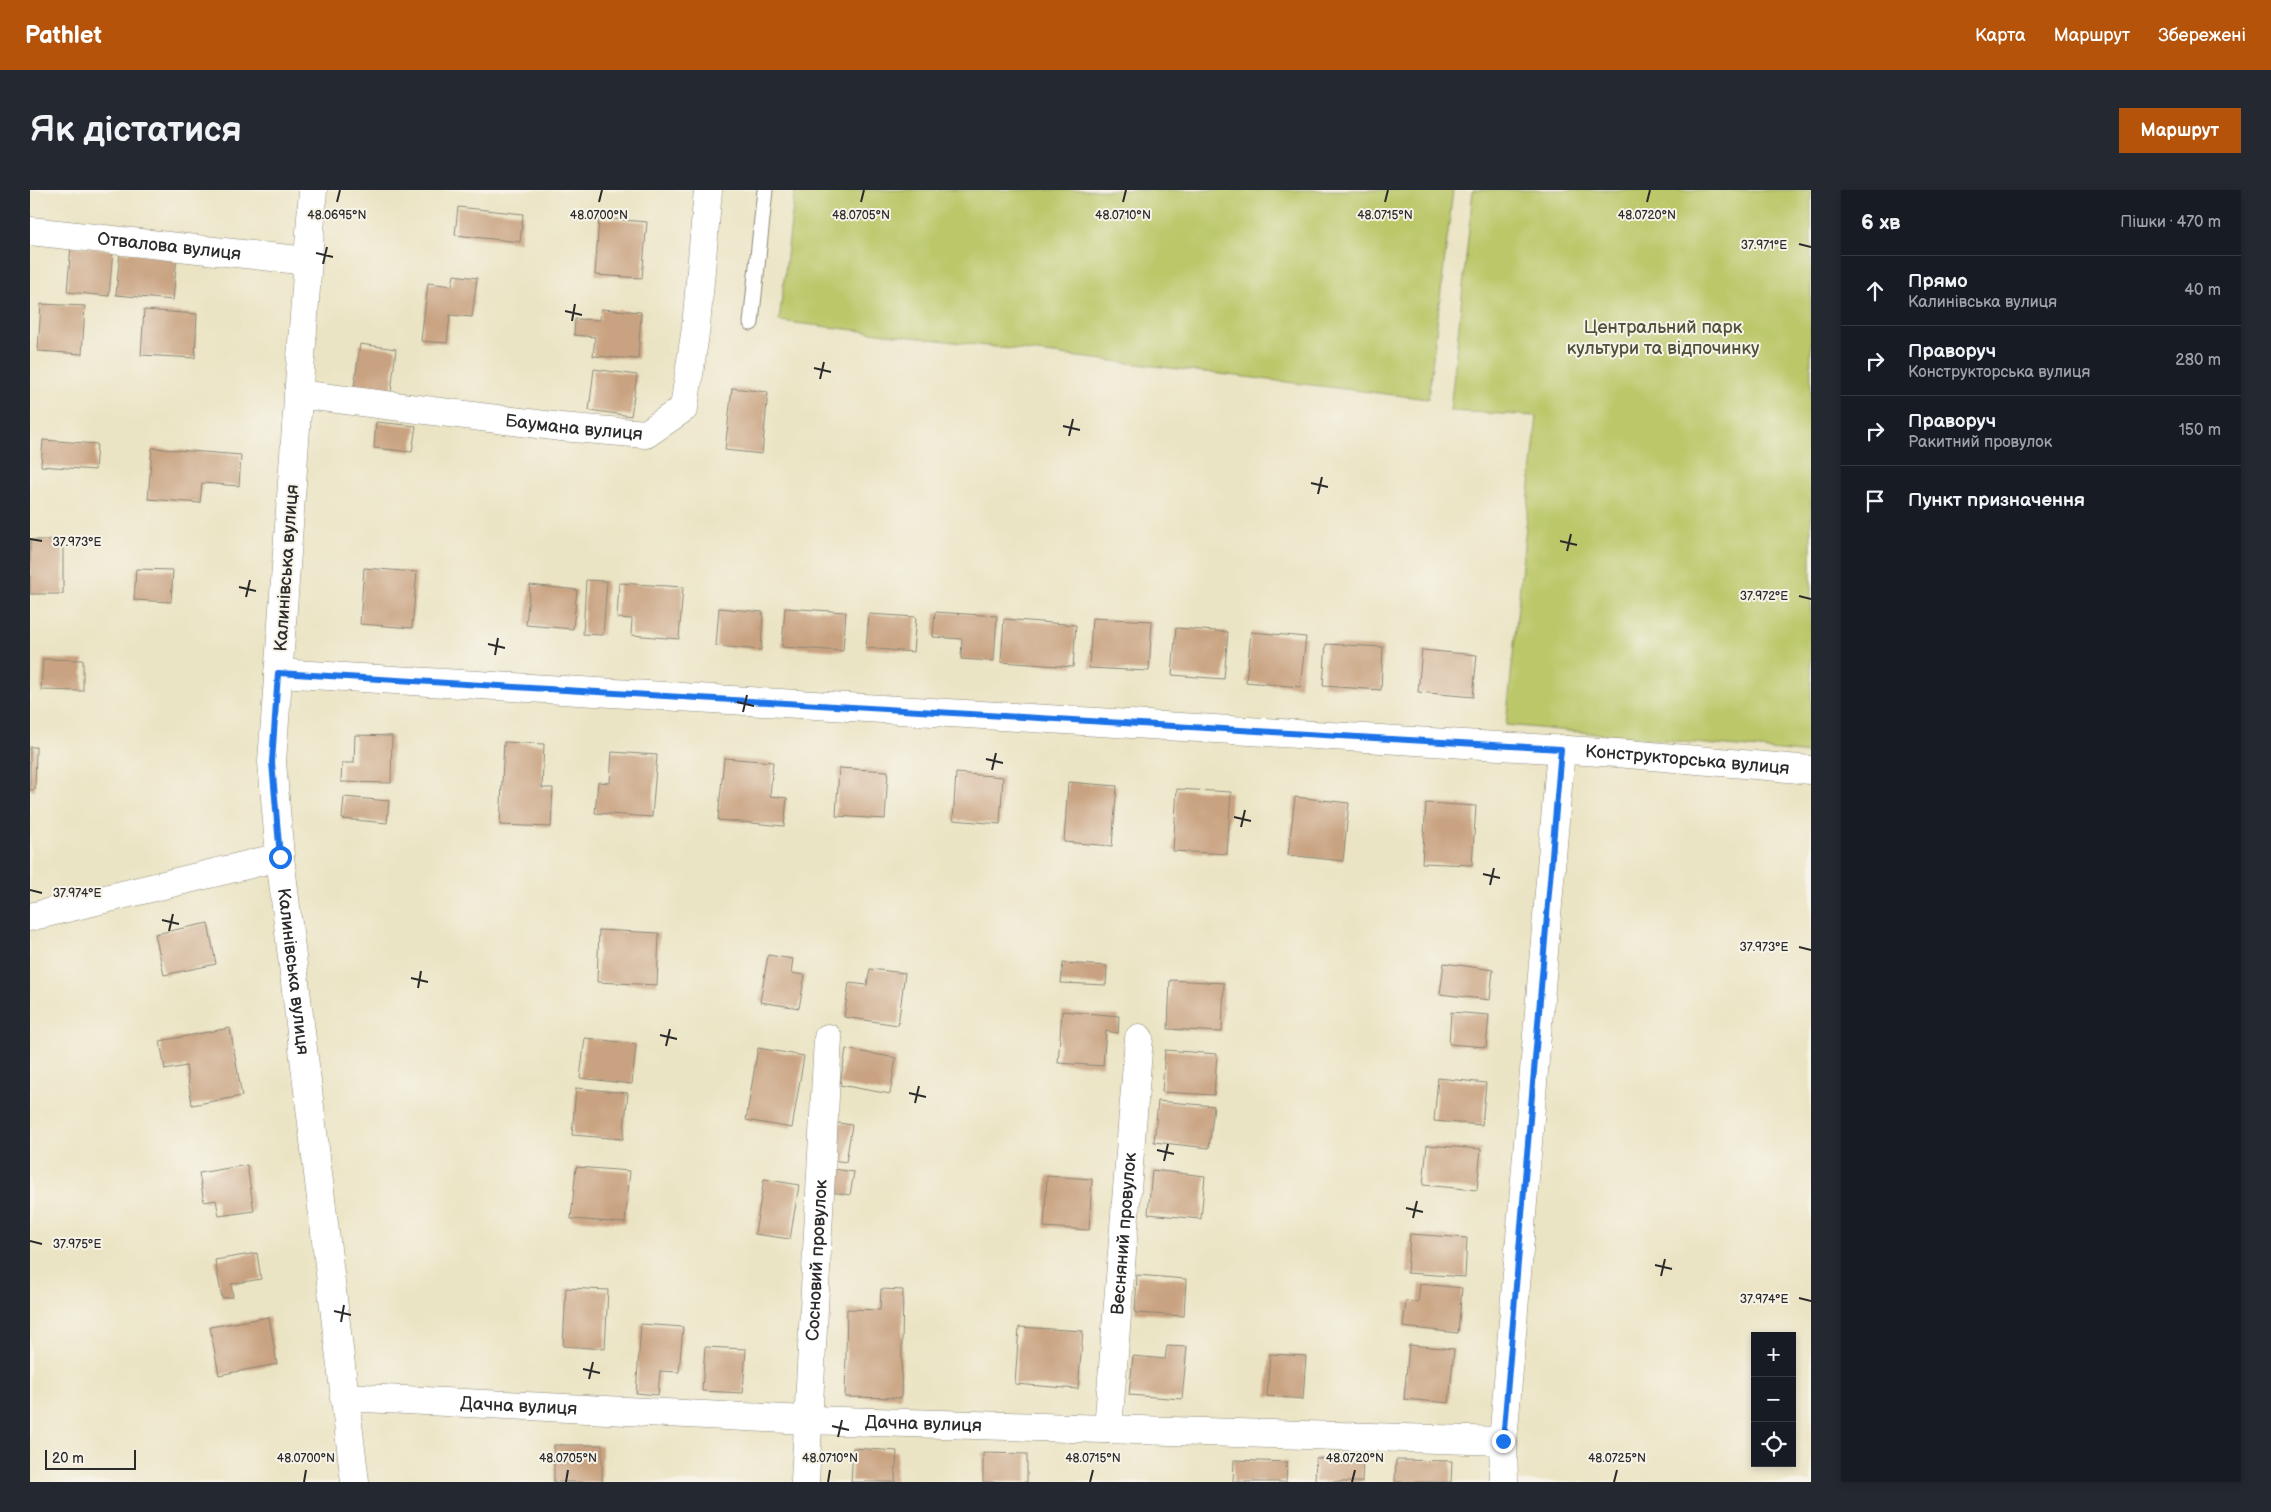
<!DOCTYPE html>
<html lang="uk">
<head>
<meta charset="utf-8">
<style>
  :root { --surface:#171b24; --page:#242831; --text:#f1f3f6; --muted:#9ea1a6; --line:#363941; --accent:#b45309 }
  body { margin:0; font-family:"Balsamiq Sans",sans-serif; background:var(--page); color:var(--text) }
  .controls { position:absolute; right:15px; bottom:15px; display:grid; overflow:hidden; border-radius:0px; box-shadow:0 2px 8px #0003 }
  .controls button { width:45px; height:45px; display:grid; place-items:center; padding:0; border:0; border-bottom:1px solid var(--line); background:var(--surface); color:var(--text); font:25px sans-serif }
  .scale { position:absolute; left:15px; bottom:12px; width:91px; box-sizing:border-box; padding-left:5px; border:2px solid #2b2b2b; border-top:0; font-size:14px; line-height:18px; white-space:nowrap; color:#2b2b2b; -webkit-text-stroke:4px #f7f3e8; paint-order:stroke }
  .stop { position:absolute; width:15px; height:15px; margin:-11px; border:4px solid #1a73e8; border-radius:50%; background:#fff }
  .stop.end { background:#1a73e8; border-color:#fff; box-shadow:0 1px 5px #0008 }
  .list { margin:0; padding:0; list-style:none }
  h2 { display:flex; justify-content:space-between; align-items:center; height:65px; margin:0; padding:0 20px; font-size:21px }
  h2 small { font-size:16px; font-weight:400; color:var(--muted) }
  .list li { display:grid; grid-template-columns:32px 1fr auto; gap:15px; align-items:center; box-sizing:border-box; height:70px; padding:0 20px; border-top:1px solid var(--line) }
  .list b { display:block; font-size:19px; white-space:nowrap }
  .list p { margin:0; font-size:16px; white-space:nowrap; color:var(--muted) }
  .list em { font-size:16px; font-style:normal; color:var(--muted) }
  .icon { flex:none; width:28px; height:28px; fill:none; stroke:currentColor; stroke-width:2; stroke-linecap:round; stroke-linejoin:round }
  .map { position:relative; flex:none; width:1781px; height:1292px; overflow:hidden; border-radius:0px }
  header { display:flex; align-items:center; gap:30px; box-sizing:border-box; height:70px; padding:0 25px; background:var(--accent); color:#fff }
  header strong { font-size:24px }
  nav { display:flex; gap:28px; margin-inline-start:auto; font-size:18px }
  .intro { display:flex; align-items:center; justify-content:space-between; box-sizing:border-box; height:120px; padding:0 30px }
  h1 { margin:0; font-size:35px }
  .button { padding:12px 22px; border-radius:0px; background:var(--accent); color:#fff; font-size:18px; font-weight:700 }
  main { display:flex; gap:30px; padding:0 30px }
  aside { flex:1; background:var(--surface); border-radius:0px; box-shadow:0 2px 8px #0003 }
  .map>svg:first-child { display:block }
</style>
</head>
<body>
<header>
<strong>Pathlet</strong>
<nav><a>Карта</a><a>Маршрут</a><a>Збережені</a></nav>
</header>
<div class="intro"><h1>Як дістатися</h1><a class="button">Маршрут</a></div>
<main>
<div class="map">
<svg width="1781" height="1292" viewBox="0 0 1781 1292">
  <rect width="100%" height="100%" fill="#f7f3e8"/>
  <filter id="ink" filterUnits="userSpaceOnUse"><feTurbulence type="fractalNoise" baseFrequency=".02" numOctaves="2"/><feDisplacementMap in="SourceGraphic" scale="10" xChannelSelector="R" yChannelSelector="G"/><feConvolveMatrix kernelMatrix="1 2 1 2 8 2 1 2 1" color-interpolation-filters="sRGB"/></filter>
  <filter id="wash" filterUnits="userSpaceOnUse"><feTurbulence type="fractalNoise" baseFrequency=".0096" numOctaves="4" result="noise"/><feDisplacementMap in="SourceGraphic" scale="20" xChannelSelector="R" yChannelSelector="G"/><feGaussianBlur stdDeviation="1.12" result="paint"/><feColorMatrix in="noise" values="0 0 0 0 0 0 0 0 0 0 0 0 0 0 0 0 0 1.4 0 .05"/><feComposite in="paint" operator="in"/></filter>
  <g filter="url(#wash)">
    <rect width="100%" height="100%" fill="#ebe4c4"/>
    <!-- green -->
    <g fill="#bbc769" stroke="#73794a">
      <path d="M765,0H1423L1398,209L749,131Z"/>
      <path d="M1443,0H1781V564L1476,535L1507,226L1420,221Z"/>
    </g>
    <g id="blocks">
      <!-- building -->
      <g fill="#c9a381">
        <path d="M428,17L493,24L490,52L425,45Z"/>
        <path d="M569,28L617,32L612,88L565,85Z"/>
        <path d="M41,56L83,60L79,106L37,102Z"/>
        <path d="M90,62L147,66L143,110L86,105Z"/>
        <path d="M424,85L447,88L442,127L420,125L417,153L391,151L398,93L422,96Z"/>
        <path d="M11,114L55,116L52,164L8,161Z"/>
        <path d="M571,119L611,122L608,169L563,166L565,147L544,145L545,129L570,130Z"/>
        <path d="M114,120L167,124L165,168L111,165Z"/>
        <path d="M330,154L366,159L361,202L324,198Z"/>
        <path d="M564,179L607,185L601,226L559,220Z"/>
        <path d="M702,198L738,202L732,264L695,260Z"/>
        <path d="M346,232L386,236L382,262L344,258Z"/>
        <path d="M13,250L67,254L65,280L11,276Z"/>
        <path d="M122,258L211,265L209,296L172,293L170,313L118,309Z"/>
        <rect x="0" y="350" width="33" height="54"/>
        <path d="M334,378L387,382L382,438L330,434Z"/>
        <path d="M106,379L143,380L141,412L104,410Z"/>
        <path d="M556,390L577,391L573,445L553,444Z"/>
        <path d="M589,393L653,397L649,449L601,445L602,429L587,428Z"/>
        <path d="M500,395L547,400L543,439L496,435Z"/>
        <path d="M689,418L733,422L731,460L686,456Z"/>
        <path d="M755,418L816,422L813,461L752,457Z"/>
        <path d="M905,422L967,426L964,471L931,469L932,449L903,447Z"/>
        <path d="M839,424L886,427L883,462L836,458Z"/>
        <path d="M1062,428L1122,431L1119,481L1059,478Z"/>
        <path d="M974,429L1046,435L1043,477L971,472Z"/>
        <path d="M1146,438L1198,442L1194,489L1142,485Z"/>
        <path d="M1221,442L1276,447L1270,497L1216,492Z"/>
        <path d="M1296,454L1353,457L1351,500L1293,496Z"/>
        <path d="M1392,460L1447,465L1443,507L1388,502Z"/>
        <path d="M13,469L53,470V501L11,500Z"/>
        <path d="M325,545L362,546L361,593L311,592L312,573H324Z"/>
        <path d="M474,552L514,554L512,598H523L521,637L470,635Z"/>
        <path d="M0,557H6L5,600H0Z"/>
        <path d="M582,562L627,565L622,627L565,623L568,592L580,593Z"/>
        <path d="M694,568L743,572L740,606L757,608L754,636L688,630Z"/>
        <path d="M809,578L858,581L855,629L806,626Z"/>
        <path d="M926,583L973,587L970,634L923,630Z"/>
        <path d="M1038,592L1087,596L1082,656L1034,652Z"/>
        <path d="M1147,599L1201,602L1197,664L1143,661Z"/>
        <path d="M314,607L359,611L357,633L312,629Z"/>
        <path d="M1265,607L1319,613L1313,671L1258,665Z"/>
        <path d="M1396,613L1446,616L1442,675L1392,673Z"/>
        <path d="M178,733L186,774L134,785L125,744Z"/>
        <path d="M569,740L629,743L627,795L567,792Z"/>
        <path d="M738,765L763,769L761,783L775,785L769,818L730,812Z"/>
        <path d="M1033,773L1077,776L1076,795L1031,793Z"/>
        <path d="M1414,773L1463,780L1460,810L1410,804Z"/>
        <path d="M840,779L875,783L868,835L814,827L819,793L837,795Z"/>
        <path d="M1140,790L1194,793L1192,842L1138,839Z"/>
        <path d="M1032,821L1089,826L1088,843L1076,841L1073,876L1028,873Z"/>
        <path d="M1421,822L1459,825L1456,857L1419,854Z"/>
        <path d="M200,838L212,906L162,915L156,876L135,880L130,851Z"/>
        <path d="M555,848L606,854L602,894L550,888Z"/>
        <path d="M728,858L774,866L762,938L716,930Z"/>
        <path d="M816,859L866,868L860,904L810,895Z"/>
        <path d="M1135,860L1187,864L1184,905L1132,902Z"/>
        <path d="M1408,888L1456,893L1452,935L1404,931Z"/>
        <path d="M546,898L598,903L593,949L542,945Z"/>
        <path d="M1128,911L1184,916L1179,958L1124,952Z"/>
        <path d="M802,932L822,935L816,972L795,969Z"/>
        <path d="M1397,955L1451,959L1447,1000L1393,995Z"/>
        <path d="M217,975L224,1021L189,1026L186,1010L174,1012L169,983Z"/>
        <path d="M546,977L600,981L595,1033L541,1029Z"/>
        <path d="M797,978L824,982L820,1005L794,1001Z"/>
        <path d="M1122,980L1175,986L1171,1029L1118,1024Z"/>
        <path d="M1017,986L1062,989L1059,1040L1014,1037Z"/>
        <path d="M734,989L769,995L760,1049L725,1044Z"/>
        <path d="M1380,1044L1437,1048L1435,1087L1377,1083Z"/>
        <path d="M227,1063L231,1089L201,1094L203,1107L192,1108L185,1070Z"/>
        <path d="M1107,1085L1156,1089L1154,1126L1105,1123Z"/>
        <path d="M1390,1094L1432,1098L1428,1143L1373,1137L1376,1111L1388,1112Z"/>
        <path d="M536,1098L578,1100L575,1159L533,1156Z"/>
        <path d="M851,1099L873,1100L871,1208L815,1207L817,1119L850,1120Z"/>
        <path d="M239,1127L247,1174L189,1185L180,1137Z"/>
        <path d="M611,1134L653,1137L649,1182L630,1181L628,1205L606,1203Z"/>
        <path d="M989,1137L1053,1141L1048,1199L985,1194Z"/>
        <path d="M1379,1155L1424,1159L1419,1213L1374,1209Z"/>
        <path d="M1137,1156L1157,1157L1152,1209L1099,1205L1103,1166L1135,1169Z"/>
        <path d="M675,1157L716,1159L713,1203L672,1201Z"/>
        <path d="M1240,1164L1276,1166L1273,1209L1237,1206Z"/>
        <rect x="524" y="1255" width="48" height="37"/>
        <path d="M823,1258L867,1261L865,1292H821Z"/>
        <path d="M953,1263L997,1264V1292H953Z"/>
        <path d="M1286,1268L1333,1270L1332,1292H1285Z"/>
        <path d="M1204,1270L1257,1272L1256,1292H1203Z"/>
        <path d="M1366,1270L1422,1271L1421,1292H1365Z"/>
      </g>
    </g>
  </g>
  <g filter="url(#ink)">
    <use href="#blocks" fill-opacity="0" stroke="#8b8878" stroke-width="1"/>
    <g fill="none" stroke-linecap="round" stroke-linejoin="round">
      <defs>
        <path id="service" d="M721,133L735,0"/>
        <g id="minor">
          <path id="s1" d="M0,41L278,71"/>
          <path id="s2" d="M268,204L531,237L616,244L654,218L666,137L678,0"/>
          <path id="s3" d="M248,483L1587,563L1781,580"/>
          <path id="s4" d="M314,1207L777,1230L1473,1251"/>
          <path id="s5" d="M1078,1239L1109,848"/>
          <path id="s6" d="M775,1292L798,848"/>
          <path d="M1474,1292L1473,1251L1531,559"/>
        </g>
        <g id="tertiary">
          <path id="s7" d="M283,0L242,572L250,667L325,1292"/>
          <path d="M0,727L250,667"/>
        </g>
      </defs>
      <!-- service casing -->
      <use href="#service" stroke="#8b8878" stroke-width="17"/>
      <!-- minor casing -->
      <use href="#minor" stroke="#8b8878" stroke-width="29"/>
      <!-- tertiary casing -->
      <use href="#tertiary" stroke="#8b8878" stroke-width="29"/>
      <!-- service -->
      <use href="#service" stroke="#fff" stroke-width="15"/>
      <!-- minor -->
      <use href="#minor" stroke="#fff" stroke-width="28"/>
      <!-- tertiary -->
      <use href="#tertiary" stroke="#fff" stroke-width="28"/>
    </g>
  </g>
  <g fill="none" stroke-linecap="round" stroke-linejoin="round" filter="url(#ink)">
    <!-- route -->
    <path stroke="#1a73e8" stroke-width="6" d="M250,667L242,572L248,483L1531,559L1473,1251"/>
  </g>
  <!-- ticks -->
  <path fill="none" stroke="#2b2b2b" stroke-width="2" d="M307,12L310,0M569,12L572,0M831,12L834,0M1093,12L1096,0M1355,12L1358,0M1617,12L1620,0M1769,54L1781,57M286,63L303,67M293,74L297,57M535,121L552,125M542,131L545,114M784,178L801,182M790,189L794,172M1033,236L1050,240M1039,246L1043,229M1281,293L1298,297M1288,304L1292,287M0,349L12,351M1530,351L1547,355M1537,361L1541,344M209,397L226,401M1769,406L1781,409M216,407L220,390M458,454L475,458M465,465L468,448M707,512L724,516M713,522L717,505M956,569L973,573M962,580L966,563M1204,627L1221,631M1211,637L1215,620M1453,684L1470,688M1460,695L1464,678M0,700L12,703M132,730L149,734M139,741L143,724M1769,757L1781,760M381,788L398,792M388,798L391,781M630,845L647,849M636,856L640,839M879,903L896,907M885,913L889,896M1127,960L1144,964M1134,971L1138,954M1376,1018L1393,1022M1383,1028L1387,1011M0,1051L12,1054M1625,1075L1642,1079M1631,1086L1635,1069M1769,1108L1781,1111M304,1121L321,1125M311,1132L314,1115M553,1179L570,1183M559,1189L563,1172M802,1236L819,1240M808,1247L812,1230M274,1292L276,1280M536,1292L538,1280M798,1292L800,1280M1060,1292L1063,1280M1322,1292L1325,1280M1584,1292L1587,1280"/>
  <g text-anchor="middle" stroke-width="4" stroke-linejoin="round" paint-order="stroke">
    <!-- street labels -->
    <g font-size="18" fill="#2b2b2b" stroke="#f7f3e8">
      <text dy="6" stroke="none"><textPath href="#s1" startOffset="140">Отвалова вулиця</textPath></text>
      <text dy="6" stroke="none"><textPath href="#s2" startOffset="278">Баумана вулиця</textPath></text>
      <text transform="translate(256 378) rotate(-86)" y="6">Калинівська вулиця</text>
      <text dy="6" stroke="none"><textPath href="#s3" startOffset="1412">Конструкторська вулиця</textPath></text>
      <text dy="6" stroke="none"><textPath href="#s7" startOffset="784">Калинівська вулиця</textPath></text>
      <text dy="6" stroke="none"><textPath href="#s5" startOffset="196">Весняний провулок</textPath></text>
      <text dy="6" stroke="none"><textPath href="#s6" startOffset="222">Сосновий провулок</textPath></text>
      <text dy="6" stroke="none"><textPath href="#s4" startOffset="175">Дачна вулиця</textPath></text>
      <text dy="6" stroke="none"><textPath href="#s4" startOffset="580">Дачна вулиця</textPath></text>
    </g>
    <!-- park labels -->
    <g font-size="18" fill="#4f523a" stroke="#f7f3e8">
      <text x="1633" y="143">Центральний парк<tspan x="1633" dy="21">культури та відпочинку</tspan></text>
    </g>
  </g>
  <g font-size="12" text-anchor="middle" fill="#2b2b2b" stroke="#f7f3e8" stroke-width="4" stroke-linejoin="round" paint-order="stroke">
    <text x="307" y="29">48.0695°N</text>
    <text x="569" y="29">48.0700°N</text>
    <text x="1093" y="29">48.0710°N</text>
    <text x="1355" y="29">48.0715°N</text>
    <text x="831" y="29">48.0705°N</text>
    <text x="1617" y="29">48.0720°N</text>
    <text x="1734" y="59">37.971°E</text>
    <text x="47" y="356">37.973°E</text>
    <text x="1734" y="410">37.972°E</text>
    <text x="47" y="707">37.974°E</text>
    <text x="1734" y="761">37.973°E</text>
    <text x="47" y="1058">37.975°E</text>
    <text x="1734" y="1113">37.974°E</text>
    <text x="276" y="1272">48.0700°N</text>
    <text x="538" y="1272">48.0705°N</text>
    <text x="800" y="1272">48.0710°N</text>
    <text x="1063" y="1272">48.0715°N</text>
    <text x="1325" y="1272">48.0720°N</text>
    <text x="1587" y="1272">48.0725°N</text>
  </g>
</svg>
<div class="controls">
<button>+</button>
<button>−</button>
<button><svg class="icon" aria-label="locate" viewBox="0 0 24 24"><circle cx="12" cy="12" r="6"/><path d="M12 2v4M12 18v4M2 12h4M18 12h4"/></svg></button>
</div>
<div class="scale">20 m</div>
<div class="stop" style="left:250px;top:667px"></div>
<div class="stop end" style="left:1473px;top:1251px"></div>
</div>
<aside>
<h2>6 хв<small>Пішки · 470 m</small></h2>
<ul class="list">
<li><svg class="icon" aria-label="ahead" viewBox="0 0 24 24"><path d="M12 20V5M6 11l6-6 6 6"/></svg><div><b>Прямо</b><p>Калинівська вулиця</p></div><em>40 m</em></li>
<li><svg class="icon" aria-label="right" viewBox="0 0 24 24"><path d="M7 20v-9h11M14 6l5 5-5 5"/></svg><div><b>Праворуч</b><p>Конструкторська вулиця</p></div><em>280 m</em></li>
<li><svg class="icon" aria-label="right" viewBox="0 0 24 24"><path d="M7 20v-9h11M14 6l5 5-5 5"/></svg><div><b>Праворуч</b><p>Ракитний провулок</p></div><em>150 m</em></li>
<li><svg class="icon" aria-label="arrive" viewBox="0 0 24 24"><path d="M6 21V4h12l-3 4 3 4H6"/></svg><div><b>Пункт призначення</b></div></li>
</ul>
</aside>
</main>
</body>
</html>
